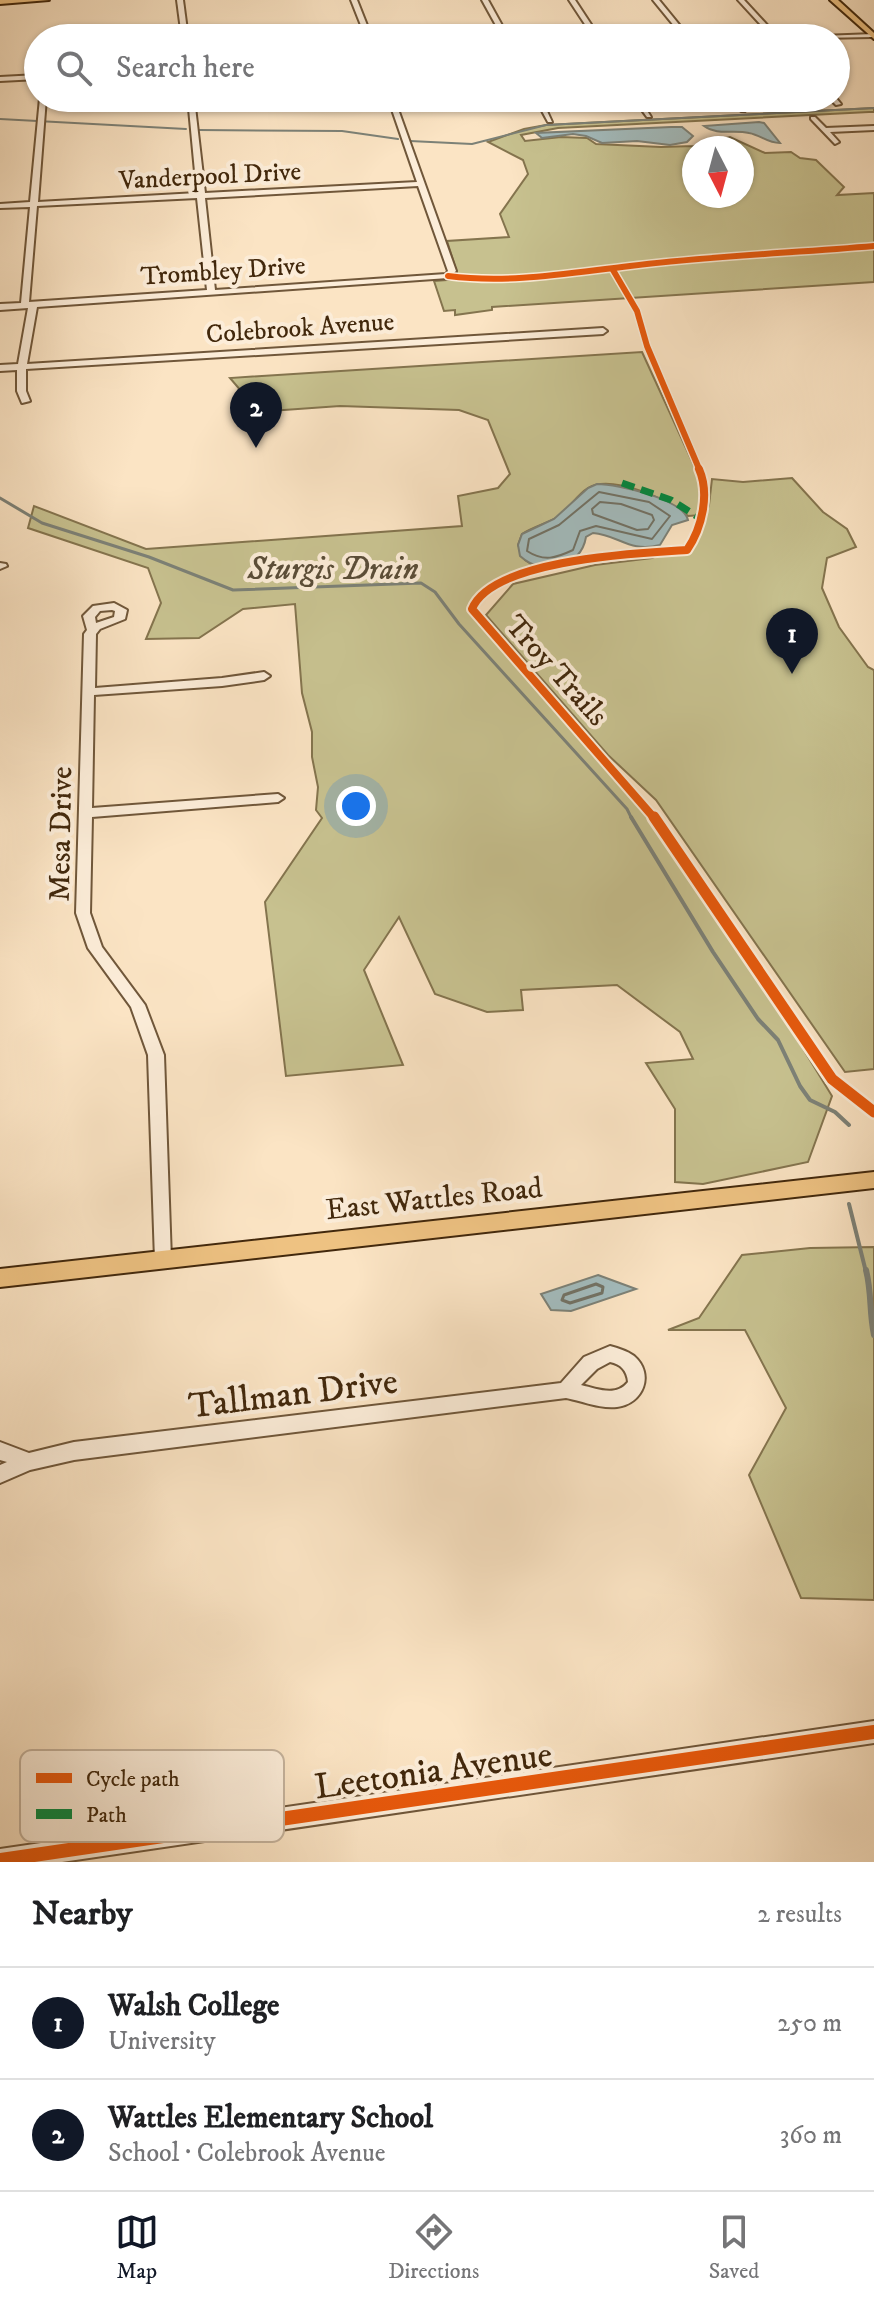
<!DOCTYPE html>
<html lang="en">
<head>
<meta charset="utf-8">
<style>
  :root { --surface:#fff; --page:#f6f6f6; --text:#202124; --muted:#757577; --line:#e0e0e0; --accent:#111827 }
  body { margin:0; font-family:"IM FELL DW Pica",serif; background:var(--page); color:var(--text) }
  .compass { position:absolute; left:682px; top:136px; width:72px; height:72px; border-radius:50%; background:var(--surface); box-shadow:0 2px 6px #0004; rotate:174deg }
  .you { position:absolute; left:356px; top:806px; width:28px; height:28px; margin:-20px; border:6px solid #fff; border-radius:50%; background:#1a73e8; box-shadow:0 0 0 12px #1a73e833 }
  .badge { display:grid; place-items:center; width:52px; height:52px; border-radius:50%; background:var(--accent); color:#fff; font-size:26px; font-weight:700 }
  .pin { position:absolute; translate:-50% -66px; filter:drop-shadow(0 2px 4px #0008) }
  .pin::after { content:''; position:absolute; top:42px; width:28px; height:24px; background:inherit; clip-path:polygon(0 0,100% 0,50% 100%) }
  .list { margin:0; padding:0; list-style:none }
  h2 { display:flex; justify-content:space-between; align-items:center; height:104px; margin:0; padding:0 32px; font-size:34px }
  h2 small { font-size:26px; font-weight:400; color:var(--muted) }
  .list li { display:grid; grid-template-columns:52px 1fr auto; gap:24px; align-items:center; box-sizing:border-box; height:112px; padding:0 32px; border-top:2px solid var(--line) }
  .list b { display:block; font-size:30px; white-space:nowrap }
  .list p { margin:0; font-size:26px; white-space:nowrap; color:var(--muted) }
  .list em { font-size:26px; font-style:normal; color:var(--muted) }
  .icon { flex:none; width:44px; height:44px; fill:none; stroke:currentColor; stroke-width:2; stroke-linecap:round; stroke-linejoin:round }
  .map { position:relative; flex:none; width:874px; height:1862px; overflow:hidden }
  .search { position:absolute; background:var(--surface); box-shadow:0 2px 6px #0004; left:24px; right:24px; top:24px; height:88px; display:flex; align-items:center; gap:20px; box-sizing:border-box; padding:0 28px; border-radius:44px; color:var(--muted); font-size:30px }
  .sheet { height:328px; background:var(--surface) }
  nav { display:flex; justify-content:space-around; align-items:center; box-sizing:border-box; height:112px; border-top:2px solid var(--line); background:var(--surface); font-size:22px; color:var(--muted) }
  nav a { display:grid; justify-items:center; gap:4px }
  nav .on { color:var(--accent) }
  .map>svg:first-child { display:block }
</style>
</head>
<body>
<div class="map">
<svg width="874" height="1862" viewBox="0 0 874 1862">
  <rect width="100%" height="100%" fill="#fbe4c4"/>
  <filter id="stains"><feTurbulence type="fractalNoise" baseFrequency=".0025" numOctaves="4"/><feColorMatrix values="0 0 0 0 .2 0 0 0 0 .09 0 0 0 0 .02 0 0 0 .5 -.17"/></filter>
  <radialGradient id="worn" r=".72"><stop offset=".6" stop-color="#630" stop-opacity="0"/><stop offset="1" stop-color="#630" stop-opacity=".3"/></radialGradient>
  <!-- green -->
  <g fill="#c7c18f" stroke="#84744e" stroke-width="2" fill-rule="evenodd">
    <path d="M874,108V112H869L558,128L521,135L525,141L561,137L587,138L596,144L661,147L694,146L730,137L765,153L791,152L800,158L816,160L844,187L837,195L874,193V282L492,307V310L455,315V310L444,311L434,281L459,279L447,241L509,237L500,214L528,174L523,160L488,142L524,129L546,125ZM694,148H742V196H694Z"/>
    <path d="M642,352L702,483L701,515L688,516C671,500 611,474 588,488C576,495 569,510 556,518C545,524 533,527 522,534L518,545L525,560L534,566L489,585L472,614L599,753L709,895L832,1096L808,1162L703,1184L675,1182V1109L646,1063L693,1059L680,1032L617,985L521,990L523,1010L487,1012L435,994L399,917L364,970L403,1065L286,1076L265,902L322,818L316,810L318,787L312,757V732L302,693L295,604L243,609L199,638L146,639L161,603L148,568L28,528L34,506L146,549L462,526L458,496L498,488L510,474L488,420L459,410L340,406L270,411L253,405L230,378Z"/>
    <path d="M792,478L823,512L847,529L856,547L827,558L822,588L839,627L868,667L874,670V1069L845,1072L656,800L608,755L486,615L513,584L595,565L652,558L698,540L709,505L712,479L743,482Z"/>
    <path d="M874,1247V1600L801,1598L749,1475L786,1408L745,1330H668L699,1318L742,1255L810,1248Z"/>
  </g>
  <!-- water -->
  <g fill="#a3bcbe" stroke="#7c8177" stroke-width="2">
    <path d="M759,122L764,123L780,143C767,143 761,135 749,133C733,129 718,136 704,126Z"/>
    <path d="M671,127H682L693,136L687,142L670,145L637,141L602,143L586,136L573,134L542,138L536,133Z"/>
    <path d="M597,484C618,484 683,499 688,520L672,525L660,545C629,553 619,535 593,533L586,537C581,568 543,577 520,556L518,545L522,534L554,519L588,488Z"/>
    <path d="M598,1275L636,1289L571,1311L551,1310L541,1294Z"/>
  </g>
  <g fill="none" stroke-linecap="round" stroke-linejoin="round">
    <!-- shore-far1 -->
    <g stroke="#727265" stroke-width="2">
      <path d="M599,492L649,502L670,516L652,539L596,526L580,531L573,550C556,558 544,562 527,551L529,539L559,525Z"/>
      <path d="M600,502L621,504L652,515L654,520L648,529L637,530L593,514L592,509Z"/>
    </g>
    <!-- shore -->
    <path stroke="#727265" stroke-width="3" d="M596,1284L603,1287L602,1293L570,1303L562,1300L564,1295Z"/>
    <!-- stream-far3 -->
    <g stroke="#7c8177" stroke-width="2">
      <path d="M0,119L186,129"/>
      <path d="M199,130L342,131L398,139"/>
      <path d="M410,141L472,144L546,125L874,108"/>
    </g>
    <!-- stream-far2 -->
    <path stroke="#7c8177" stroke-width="3" d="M0,498L42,523L149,557L233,590L421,583L435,592L459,624L627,809L632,819"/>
    <!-- stream-far1 -->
    <g stroke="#7c8177" stroke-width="4">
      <path d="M631,817L713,952L758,1019L778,1040L800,1086L810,1100L835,1112L849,1125"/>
      <path d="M849,1204L866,1272"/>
    </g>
    <!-- stream -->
    <path stroke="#7c8177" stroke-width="6" d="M866,1270C872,1294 869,1312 874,1335"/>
    <defs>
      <g id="minor">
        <path d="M177,0H183L188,38H182Z"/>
        <path d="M351,0H357L372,38H366Z"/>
        <path d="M482,0H488L509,38H503Z"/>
        <path d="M569,0H575L600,38H594Z"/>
        <path d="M653,0H659L690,38H684Z"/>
        <path d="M738,0H744L779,38H773Z"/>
        <path d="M874,34L872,37L818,38L821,36Z"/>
        <path d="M38,75V79L0,81V77Z"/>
        <path d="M40,98H46L38,202L197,193L188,98H194L205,193L417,182L388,98H394L456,271L448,278L37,307L27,364L603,328L607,331L603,334L26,369V391L30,401L22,403L17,391V370L0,371V365L18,364L28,308L0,310V304L21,303L30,207L0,208V204L30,202ZM418,186L448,271L446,274L215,290L205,198ZM197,198L207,290L29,302L37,206Z"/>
        <path d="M535,98H541L552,122H548Z"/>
        <path d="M633,98H639L651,117H647Z"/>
        <path d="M730,98H737L745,111H741Z"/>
        <path d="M829,98H836L841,104L836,105Z"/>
        <path d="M811,117H815L826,128L874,126V130L830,132L839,142L835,144L811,119Z"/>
        <path d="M0,563L6,564L7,566L0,569Z"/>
        <path d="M114,603L127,610L125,619L100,629L96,634L95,688L222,678L264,672L270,676L264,680L222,686L94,695L92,808L278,794L284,798L278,802L92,817L90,913L102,947L145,1005L164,1055L171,1260L169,1265L163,1267L157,1265L155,1260L148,1055L131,1007L88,948L76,913L84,634L87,630L83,616L93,606ZM112,610L115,611L114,617L96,623L95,617L100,611Z"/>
        <path d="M610,1346C618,1348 627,1351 634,1356C655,1374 643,1404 617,1407C600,1409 582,1401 566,1398L74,1460L30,1470L0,1483V1465L7,1462L0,1460V1442L29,1453L74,1442L561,1383L584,1357ZM610,1362C621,1364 627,1371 628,1382C616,1397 598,1389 581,1385L597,1369Z"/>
        <path d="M874,1721V1743L62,1862H0V1849Z"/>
      </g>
      <g id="major">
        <path d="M0,0H49L0,4Z"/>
        <path d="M830,0H838L874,33V39Z"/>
        <path d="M874,1172V1188L0,1287V1269Z"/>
      </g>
    </defs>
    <!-- minor casing -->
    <use href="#minor" stroke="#70573a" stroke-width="4"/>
    <!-- major casing -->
    <use href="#major" stroke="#42280c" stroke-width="4"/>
    <!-- minor -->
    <use href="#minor" fill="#fcedd9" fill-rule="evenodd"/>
    <!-- major -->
    <use href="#major" fill="#eec282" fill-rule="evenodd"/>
    <!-- quiet -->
    <path stroke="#00873e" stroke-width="7" stroke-dasharray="13 7" stroke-linecap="butt" d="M622,483L671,500L698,517"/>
    <defs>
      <g id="cycleway-far3">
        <path d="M613,270L637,311L647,346L700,471"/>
        <path d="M448,276C510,284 569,273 630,266C711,256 793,253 874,246"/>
      </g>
      <path id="cycleway-far2" d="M655,819L472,609C492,559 639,553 687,550C702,528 710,494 699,469"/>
      <path id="cycleway-far1" d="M654,817L832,1079L874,1112"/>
      <path id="cycleway" d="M0,1860L874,1732"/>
    </defs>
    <!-- cycleway-far3 casing -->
    <use href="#cycleway-far3" stroke="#fcedd9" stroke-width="9"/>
    <!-- cycleway-far2 casing -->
    <use href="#cycleway-far2" stroke="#fcedd9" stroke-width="12"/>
    <!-- cycleway-far1 casing -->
    <use href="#cycleway-far1" stroke="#fcedd9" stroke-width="16"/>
    <!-- cycleway casing -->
    <use href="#cycleway" stroke="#fcedd9" stroke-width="19"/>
    <!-- cycleway-far3 -->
    <use href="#cycleway-far3" stroke="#e8590c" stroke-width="6"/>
    <!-- cycleway-far2 -->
    <use href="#cycleway-far2" stroke="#e8590c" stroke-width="8"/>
    <!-- cycleway-far1 -->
    <use href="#cycleway-far1" stroke="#e8590c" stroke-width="11"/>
    <!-- cycleway -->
    <use href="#cycleway" stroke="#e8590c" stroke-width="14"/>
  </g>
  <g text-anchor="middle" stroke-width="8" stroke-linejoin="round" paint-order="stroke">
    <!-- far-street labels -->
    <g font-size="26" fill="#42280c" stroke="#fcedd9">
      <text transform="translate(210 175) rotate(-3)" y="9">Vanderpool Drive</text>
      <text transform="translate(223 270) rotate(-4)" y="9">Trombley Drive</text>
      <text transform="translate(300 327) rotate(-4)" y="9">Colebrook Avenue</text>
    </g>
    <!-- street labels -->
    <g font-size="30" fill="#42280c" stroke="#fcedd9">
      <text transform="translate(557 670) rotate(48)" y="10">Troy Trails</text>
      <text transform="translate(60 834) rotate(-89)" y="10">Mesa Drive</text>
      <text transform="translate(434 1198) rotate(-6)" y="10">East Wattles Road</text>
    </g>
    <!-- water labels -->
    <g font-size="32" font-style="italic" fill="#5a4d38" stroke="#fcedd9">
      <text x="333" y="579">Sturgis Drain</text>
    </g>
    <!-- near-street labels -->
    <g font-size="36" fill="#42280c" stroke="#fcedd9">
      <text transform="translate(293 1392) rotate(-7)" y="13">Tallman Drive</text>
      <text transform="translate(433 1769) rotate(-8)" y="13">Leetonia Avenue</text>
    </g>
  </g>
  <!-- legend -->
  <rect x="20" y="1750" width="264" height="92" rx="12" fill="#fcedd9" stroke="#c4b29c" stroke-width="2"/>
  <rect x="36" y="1773" width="36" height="10" fill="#e8590c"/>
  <rect x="36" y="1809" width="36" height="10" fill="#00873e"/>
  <g font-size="22" fill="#42280c">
    <text x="86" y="1786">Cycle path</text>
    <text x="86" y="1822">Path</text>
  </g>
  <rect width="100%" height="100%" filter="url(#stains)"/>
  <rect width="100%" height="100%" fill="url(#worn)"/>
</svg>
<svg class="compass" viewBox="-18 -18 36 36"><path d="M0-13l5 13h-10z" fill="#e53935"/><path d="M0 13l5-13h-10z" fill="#757577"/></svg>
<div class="you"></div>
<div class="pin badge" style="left:792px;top:674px">1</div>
<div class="pin badge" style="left:256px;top:448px">2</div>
<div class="search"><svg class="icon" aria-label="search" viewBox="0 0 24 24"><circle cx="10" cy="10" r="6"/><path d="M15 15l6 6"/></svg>Search here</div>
</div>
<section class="sheet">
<h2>Nearby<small>2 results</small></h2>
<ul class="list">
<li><span class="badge">1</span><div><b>Walsh College</b><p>University</p></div><em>250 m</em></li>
<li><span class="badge">2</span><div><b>Wattles Elementary School</b><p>School · Colebrook Avenue</p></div><em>360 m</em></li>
</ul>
</section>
<nav>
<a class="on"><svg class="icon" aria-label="map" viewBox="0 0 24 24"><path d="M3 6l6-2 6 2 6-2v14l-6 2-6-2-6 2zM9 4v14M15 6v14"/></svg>Map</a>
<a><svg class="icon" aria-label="directions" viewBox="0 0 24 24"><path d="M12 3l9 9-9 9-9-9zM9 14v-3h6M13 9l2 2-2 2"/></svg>Directions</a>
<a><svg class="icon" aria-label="saved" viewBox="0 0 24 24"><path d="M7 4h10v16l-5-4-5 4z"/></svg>Saved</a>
</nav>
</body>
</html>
